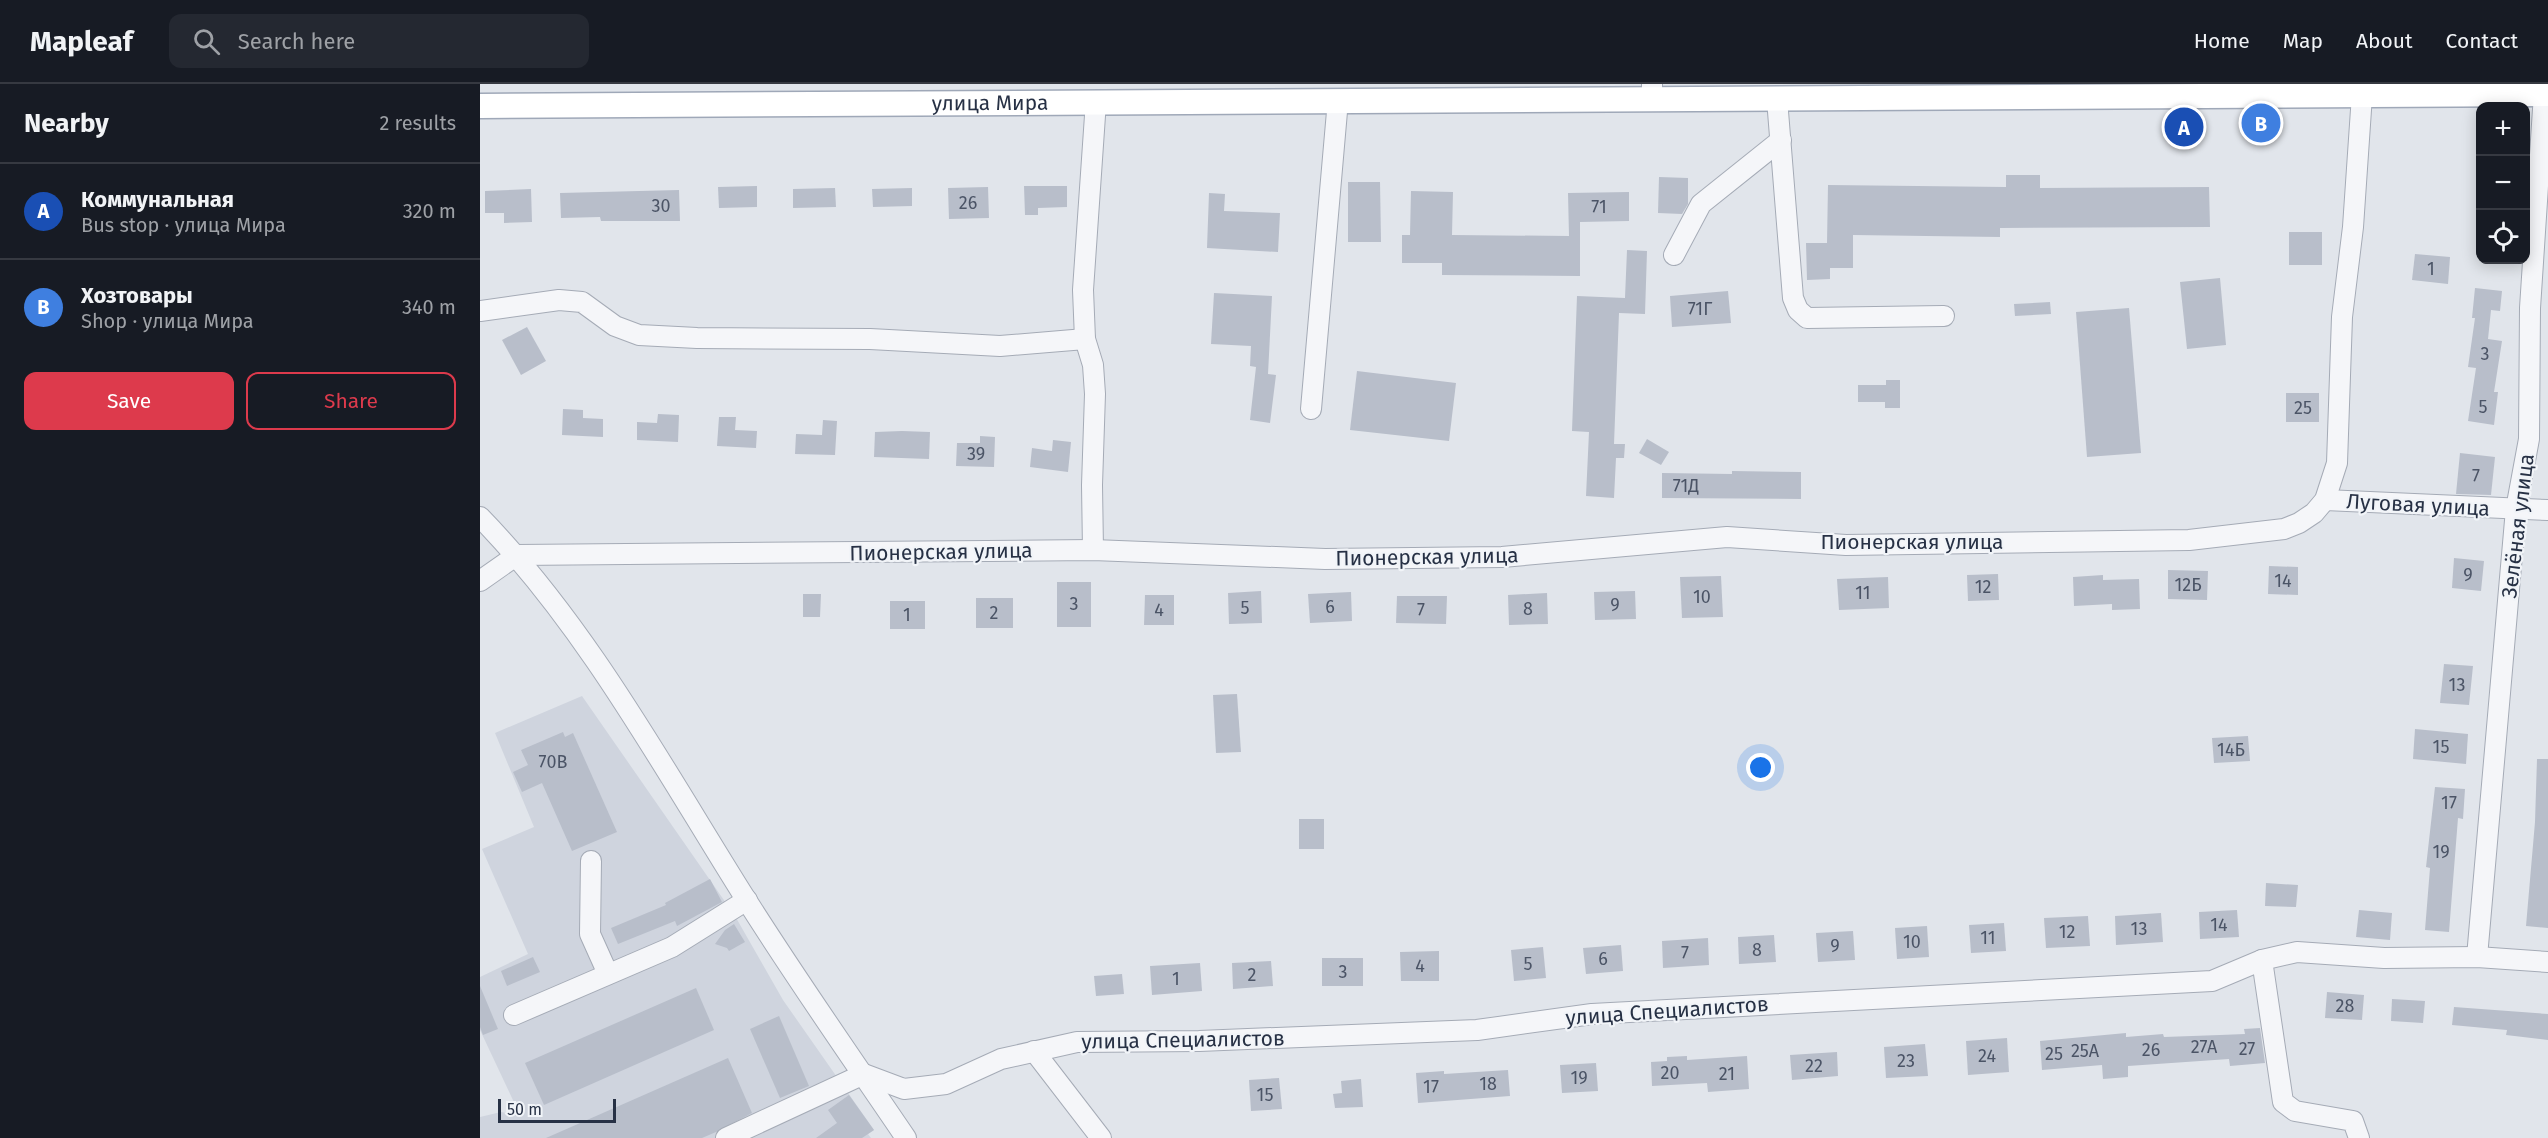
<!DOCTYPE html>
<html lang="en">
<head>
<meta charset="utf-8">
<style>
  :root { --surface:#171b24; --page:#242831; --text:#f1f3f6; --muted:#9ea1a6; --line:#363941; --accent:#dd3a4c }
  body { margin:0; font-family:"Fira Sans",sans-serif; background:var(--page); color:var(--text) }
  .controls { position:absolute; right:18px; top:18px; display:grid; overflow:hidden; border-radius:12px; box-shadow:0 3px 15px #0003 }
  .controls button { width:54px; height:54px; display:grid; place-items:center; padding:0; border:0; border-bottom:2px solid var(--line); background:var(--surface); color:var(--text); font:30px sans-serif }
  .scale { position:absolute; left:18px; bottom:15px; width:118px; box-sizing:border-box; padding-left:6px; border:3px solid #273145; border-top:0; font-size:16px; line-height:21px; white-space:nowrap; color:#273145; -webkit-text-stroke:4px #f1f4f8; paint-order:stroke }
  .you { position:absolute; left:1281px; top:684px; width:21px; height:21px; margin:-15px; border:4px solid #fff; border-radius:50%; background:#1a73e8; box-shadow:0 0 0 9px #1a73e833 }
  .badge { display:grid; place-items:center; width:39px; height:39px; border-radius:50%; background:var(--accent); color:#fff; font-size:20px; font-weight:700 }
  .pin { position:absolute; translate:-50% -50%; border:3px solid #fff; box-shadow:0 2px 6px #0006 }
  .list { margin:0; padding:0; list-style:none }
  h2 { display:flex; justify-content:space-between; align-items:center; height:78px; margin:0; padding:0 24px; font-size:26px }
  h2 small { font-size:20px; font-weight:400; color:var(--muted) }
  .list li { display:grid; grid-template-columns:39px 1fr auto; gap:18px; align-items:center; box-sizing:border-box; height:96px; padding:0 24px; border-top:2px solid var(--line) }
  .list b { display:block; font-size:22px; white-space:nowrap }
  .list p { margin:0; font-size:20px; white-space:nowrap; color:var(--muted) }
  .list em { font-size:20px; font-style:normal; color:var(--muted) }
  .actions { display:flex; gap:12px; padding:18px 24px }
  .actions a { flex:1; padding:14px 0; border:2px solid var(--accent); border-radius:12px; text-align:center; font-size:21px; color:var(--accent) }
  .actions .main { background:var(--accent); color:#fff }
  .icon { flex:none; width:33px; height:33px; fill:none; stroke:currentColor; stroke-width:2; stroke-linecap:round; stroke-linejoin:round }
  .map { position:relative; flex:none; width:2068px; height:1054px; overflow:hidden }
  header { display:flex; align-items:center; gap:36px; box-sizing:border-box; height:84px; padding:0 30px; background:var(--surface); border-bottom:2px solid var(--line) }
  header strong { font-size:28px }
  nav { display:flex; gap:33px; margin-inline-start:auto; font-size:21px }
  .search { width:420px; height:54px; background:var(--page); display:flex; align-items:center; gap:15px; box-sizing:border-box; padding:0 21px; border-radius:12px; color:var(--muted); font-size:22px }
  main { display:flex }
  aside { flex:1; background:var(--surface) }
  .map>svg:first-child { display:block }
</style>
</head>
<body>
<header>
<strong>Mapleaf</strong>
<div class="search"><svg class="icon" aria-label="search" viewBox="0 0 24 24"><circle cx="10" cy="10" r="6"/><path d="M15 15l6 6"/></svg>Search here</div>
<nav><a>Home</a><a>Map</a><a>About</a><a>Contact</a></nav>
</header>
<main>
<aside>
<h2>Nearby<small>2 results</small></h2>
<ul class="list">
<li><span class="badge" style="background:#1a4fb4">A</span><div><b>Коммунальная</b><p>Bus stop · улица Мира</p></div><em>320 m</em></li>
<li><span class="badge" style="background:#3f7fe0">B</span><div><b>Хозтовары</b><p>Shop · улица Мира</p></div><em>340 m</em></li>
</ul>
<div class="actions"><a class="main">Save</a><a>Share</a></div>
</aside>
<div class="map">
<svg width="2068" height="1054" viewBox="0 0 2068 1054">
  <rect width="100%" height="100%" fill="#e1e5eb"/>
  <!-- built -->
  <path fill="#cfd4de" d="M102,612L255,832L303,916L394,1046L388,1050L391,1054H0V1033L21,1028L40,1031L0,946V893L48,870L2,765L54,743L15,649Z"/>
  <!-- building -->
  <g fill="#b8beca">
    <path d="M1526,91H1560V104L1729,103L1730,143L1520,144V153L1373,151V184H1350V195L1327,196L1326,159H1347L1348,101L1526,103Z"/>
    <path d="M1179,93L1208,94V120L1202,130L1178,129Z"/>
    <path d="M868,98H900L901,158H868Z"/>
    <path d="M277,102V123L239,124L238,103Z"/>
    <path d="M544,102H587V123L558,124V131H545Z"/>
    <path d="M508,103L509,134L469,135L468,104Z"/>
    <path d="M355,104L356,123L313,124V105Z"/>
    <path d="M432,104V122L393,123L392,105Z"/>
    <path d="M51,105L52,138L24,139V129H5V107Z"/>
    <path d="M199,106L200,137H121L120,133L81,134L80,109Z"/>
    <path d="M931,107L973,108L972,151L1089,152L1088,109L1149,108V137L1100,138V192L962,191V179H922V151H930Z"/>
    <path d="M729,109L745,110L744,127L800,129L798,168L727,164Z"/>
    <rect x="1809" y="148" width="33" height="33"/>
    <path d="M1147,166L1167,167L1165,230L1139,229L1134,360H1145L1144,374H1136L1134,414L1106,412L1109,348L1092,347L1097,212L1145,214Z"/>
    <path d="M1935,170L1970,173L1968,200L1932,196Z"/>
    <path d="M1740,194L1746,261L1707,265L1700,198Z"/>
    <path d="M1995,204L2022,207L2020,227L2011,226L2008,255L2022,257L2014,308H2018L2014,341L1988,337L1996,284L1988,283L1995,234H1992Z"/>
    <path d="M1248,207L1251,239L1192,243L1190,212Z"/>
    <path d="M734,209L792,212L788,290L796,291L790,339L770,336L776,283L770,282L771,262L731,260Z"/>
    <path d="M1570,218L1571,230L1535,232L1534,220Z"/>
    <path d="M1649,224L1661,369L1607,373L1596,228Z"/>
    <path d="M47,243L66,277L41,291L22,256Z"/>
    <path d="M877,287L976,299L969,357L870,346Z"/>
    <path d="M1406,296H1420V324H1405V318H1378V301H1406Z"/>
    <rect x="1806" y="309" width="33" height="29"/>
    <path d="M83,325L103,326V334L123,335V353L82,351Z"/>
    <path d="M178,330L199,331L198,358L157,356V338L177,339Z"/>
    <path d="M239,333H256L255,346L277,347L276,364L237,362Z"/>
    <path d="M343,336L357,337L355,371L315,370L316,350L342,351Z"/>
    <path d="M422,347L450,348L449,375L394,373L395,348Z"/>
    <path d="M500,352L515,353L514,383L476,382L477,359H500Z"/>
    <path d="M1167,355L1189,368L1181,381L1159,369Z"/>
    <path d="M573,356L591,358L588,388L550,383L552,364L572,367Z"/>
    <path d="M1980,369L2015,373L2011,411L1976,410Z"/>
    <path d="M1252,387L1321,388V415L1182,414V389L1252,390Z"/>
    <path d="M1974,474L2004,477L2001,507L1972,504Z"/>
    <path d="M1789,482L1818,483V511L1788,510Z"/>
    <path d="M1688,486L1728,487L1727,516L1688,515Z"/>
    <path d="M1518,490L1519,516L1488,517L1487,491Z"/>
    <path d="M1623,491V496L1659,495L1660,525L1632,526V520L1594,522L1593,493Z"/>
    <path d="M1241,492L1243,533L1202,534L1200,493Z"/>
    <path d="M1408,493L1409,524L1359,526L1357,495Z"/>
    <rect x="577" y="498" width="34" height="45"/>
    <path d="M781,507L782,539L749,540L748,509Z"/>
    <path d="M1155,507L1156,535L1115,536L1114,508Z"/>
    <path d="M871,508L872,537L830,539L828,510Z"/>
    <path d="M1067,509L1068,540L1029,541L1028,511Z"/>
    <path d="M323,510H341L340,533H323Z"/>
    <path d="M665,511H694V541H664Z"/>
    <path d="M917,512H967L966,540L916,539Z"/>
    <rect x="496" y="514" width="37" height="30"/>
    <rect x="410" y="517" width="35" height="28"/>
    <path d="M1964,580L1993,582L1989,621L1960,619Z"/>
    <path d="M757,610L761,668L736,669L733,611Z"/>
    <path d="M1935,645L1988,650L1986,680L1933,675Z"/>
    <path d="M83,648L85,653L93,649L137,748L92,767L62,699L42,708L33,688L48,681L41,666Z"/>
    <path d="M1768,652L1770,677L1734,679L1732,654Z"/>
    <path d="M2057,675H2068V844L2046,842L2055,738Z"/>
    <path d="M1955,703L1985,705L1983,735L1978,734L1969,848L1945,846L1950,784L1946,783Z"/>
    <rect x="819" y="735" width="25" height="30"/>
    <path d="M230,795L242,818L197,842L195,837L138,860L131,844L186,821L185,819Z"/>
    <path d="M1786,799L1818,801L1816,823L1785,822Z"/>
    <path d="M1757,826L1759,853L1720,855L1719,828Z"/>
    <path d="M1879,826L1912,829L1910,856L1876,853Z"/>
    <path d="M1681,829L1683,858L1636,861L1635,832Z"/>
    <path d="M1608,832L1610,862L1566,864L1564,834Z"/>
    <path d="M1524,839L1526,867L1491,869L1489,841Z"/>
    <path d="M254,840L265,858L249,867L247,864L235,860L245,846Z"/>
    <path d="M1447,842L1449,873L1417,875L1415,844Z"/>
    <path d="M1373,847L1375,876L1338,878L1336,849Z"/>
    <path d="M1294,851L1296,878L1259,880L1258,853Z"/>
    <path d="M1228,854L1229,881L1183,884L1182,857Z"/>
    <path d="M1141,861L1143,887L1106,890L1103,864Z"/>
    <path d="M1063,863L1066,894L1034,897L1031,866Z"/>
    <path d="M959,867V897H921L920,868Z"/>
    <path d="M53,873L60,888L27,902L21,887Z"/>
    <rect x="842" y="874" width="41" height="28"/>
    <path d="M791,877L793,902L753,905L752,879Z"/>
    <path d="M720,879L722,907L672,911L670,882Z"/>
    <path d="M642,890L644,910L616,912L614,892Z"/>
    <path d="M0,902L18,945L3,951L0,943Z"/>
    <path d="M216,904L234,946L64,1021L45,979Z"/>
    <path d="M1847,908L1884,911L1882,936L1845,934Z"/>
    <path d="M1912,915L1945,917L1943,939L1911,937Z"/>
    <path d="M1974,923L2068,930V956L2026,951L2027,946L1972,941Z"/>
    <path d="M299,932L329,1002L300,1014L270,945Z"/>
    <path d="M1780,944L1785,979L1750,982L1749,975L1648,982V993L1623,995L1622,981L1562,986L1560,957L1646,949V953L1683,950L1684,953L1740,951L1765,950L1764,945Z"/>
    <path d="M1527,954L1529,988L1488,991L1486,957Z"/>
    <path d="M1445,960L1448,992L1406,994L1404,963Z"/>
    <path d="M1357,968L1358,992L1312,996L1310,971Z"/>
    <path d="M1207,972V976L1267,972L1269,1005L1228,1008L1227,999L1172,1002L1171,978L1187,977V973Z"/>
    <path d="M248,974L272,1029L236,1048L222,1054H66Z"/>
    <path d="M1116,979L1118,1007L1082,1009L1080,981Z"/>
    <path d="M1028,986L1030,1012L938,1019L936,989L964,987V990Z"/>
    <path d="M799,994L802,1025L771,1027L769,996Z"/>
    <path d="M881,995L883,1023L855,1024L853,1010L862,1009L861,997Z"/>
    <path d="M369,1011L394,1046L382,1054H336L357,1039L348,1026Z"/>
  </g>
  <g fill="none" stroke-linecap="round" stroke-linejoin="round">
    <defs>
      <g id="minor">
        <path d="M1172,0V15"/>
        <path d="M1297,15L1313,214L1318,226L1327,234L1464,232"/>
        <path d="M1194,171L1221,120L1301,56"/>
        <path d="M0,227L79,216L102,218L135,242L159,251L217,254L390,255L520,262L605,255"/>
        <path d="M831,325L858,16"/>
        <path d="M1845,416L2068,426"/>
        <path d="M0,433C106,542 181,680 262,809C314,892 371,973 426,1054"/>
        <path d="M613,466L612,401L615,310L613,281L605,255L603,206L616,17"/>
        <path d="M0,497L37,471L613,466L845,475L1022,473L1247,453L1366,461L1709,456L1804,445L1819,439L1834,429L1845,416L1857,379L1862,233L1873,143L1882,11"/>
        <path d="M111,777L110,850L128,890"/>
        <path d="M1997,873L2036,425L2049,355L2050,224L2064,10"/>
        <path d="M1782,876L1803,1018L1815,1027L1873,1037L1879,1054"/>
        <path d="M34,931L192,863L267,816"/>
        <path d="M554,967L621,1054"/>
        <path d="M246,1054L384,990L424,1005L466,1000L521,975L597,958L719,957L997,946L1112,930L1732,897L1782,876L1817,868L1904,874L1997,873L2068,878"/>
      </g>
      <g id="major">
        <path id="s1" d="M0,22L2068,10"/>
      </g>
    </defs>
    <!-- minor casing -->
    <use href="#minor" stroke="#a5abb6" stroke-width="22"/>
    <!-- major casing -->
    <use href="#major" stroke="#9fa8b8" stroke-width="27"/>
    <!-- minor -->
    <use href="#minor" stroke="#f5f6f9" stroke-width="20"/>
    <!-- major -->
    <use href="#major" stroke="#fff" stroke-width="24"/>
  </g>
  <g text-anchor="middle" stroke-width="4.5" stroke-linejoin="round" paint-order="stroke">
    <!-- number labels -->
    <g font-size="18" fill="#4b5466">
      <text x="488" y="125">26</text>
      <text x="181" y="128">30</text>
      <text x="1119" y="129">71</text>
      <text x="1951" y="191">1</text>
      <text x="1220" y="231">71Г</text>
      <text x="2005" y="276">3</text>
      <text x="2003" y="329">5</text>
      <text x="1823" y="330">25</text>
      <text x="496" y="376">39</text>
      <text x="1996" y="398">7</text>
      <text x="1206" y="408">71Д</text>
      <text x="1988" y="497">9</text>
      <text x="1803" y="503">14</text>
      <text x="1708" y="507">12Б</text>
      <text x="1503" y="509">12</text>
      <text x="1383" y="515">11</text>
      <text x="1222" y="519">10</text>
      <text x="594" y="526">3</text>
      <text x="1135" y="527">9</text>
      <text x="850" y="529">6</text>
      <text x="765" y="530">5</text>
      <text x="1048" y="531">8</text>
      <text x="679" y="532">4</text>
      <text x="941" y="532">7</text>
      <text x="514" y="535">2</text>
      <text x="427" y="537">1</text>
      <text x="1977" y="607">13</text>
      <text x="1961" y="669">15</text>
      <text x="1751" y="672">14Б</text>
      <text x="73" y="684">70В</text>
      <text x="1969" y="725">17</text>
      <text x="1961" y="774">19</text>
      <text x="1739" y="847">14</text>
      <text x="1659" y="851">13</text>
      <text x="1587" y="854">12</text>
      <text x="1508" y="860">11</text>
      <text x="1432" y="864">10</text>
      <text x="1355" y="868">9</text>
      <text x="1277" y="872">8</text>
      <text x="1205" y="875">7</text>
      <text x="1123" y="881">6</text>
      <text x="1048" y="886">5</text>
      <text x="940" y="888">4</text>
      <text x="863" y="894">3</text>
      <text x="772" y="897">2</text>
      <text x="696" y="901">1</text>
      <text x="1865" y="928">28</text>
      <text x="1724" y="969">27А</text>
      <text x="1767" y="971">27</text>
      <text x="1671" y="972">26</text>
      <text x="1605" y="973">25А</text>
      <text x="1574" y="976">25</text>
      <text x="1507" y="978">24</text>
      <text x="1426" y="983">23</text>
      <text x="1334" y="988">22</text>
      <text x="1190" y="995">20</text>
      <text x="1247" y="996">21</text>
      <text x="1099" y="1000">19</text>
      <text x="1008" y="1006">18</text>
      <text x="951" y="1009">17</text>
      <text x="785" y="1017">15</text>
    </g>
    <!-- street labels -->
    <g font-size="21" fill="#273145" stroke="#f1f4f8">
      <text dy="7" stroke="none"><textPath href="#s1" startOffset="510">улица Мира</textPath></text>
      <text transform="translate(1938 421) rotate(3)" y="7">Луговая улица</text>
      <text transform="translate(2038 442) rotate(-83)" y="7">Зелёная улица</text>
      <text x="1432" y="465">Пионерская улица</text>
      <text transform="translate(461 468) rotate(-1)" y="7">Пионерская улица</text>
      <text transform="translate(947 473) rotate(-1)" y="7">Пионерская улица</text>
      <text transform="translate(1187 927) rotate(-4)" y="7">улица Специалистов</text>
      <text transform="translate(703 956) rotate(-1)" y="7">улица Специалистов</text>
    </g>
  </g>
</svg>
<div class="controls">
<button>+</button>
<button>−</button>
<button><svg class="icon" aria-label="locate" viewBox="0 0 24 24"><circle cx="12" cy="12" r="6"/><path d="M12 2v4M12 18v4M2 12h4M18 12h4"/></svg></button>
</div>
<div class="scale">50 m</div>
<div class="you"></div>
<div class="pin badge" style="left:1704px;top:43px;background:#1a4fb4">A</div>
<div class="pin badge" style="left:1781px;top:39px;background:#3f7fe0">B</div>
</div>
</main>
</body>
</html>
